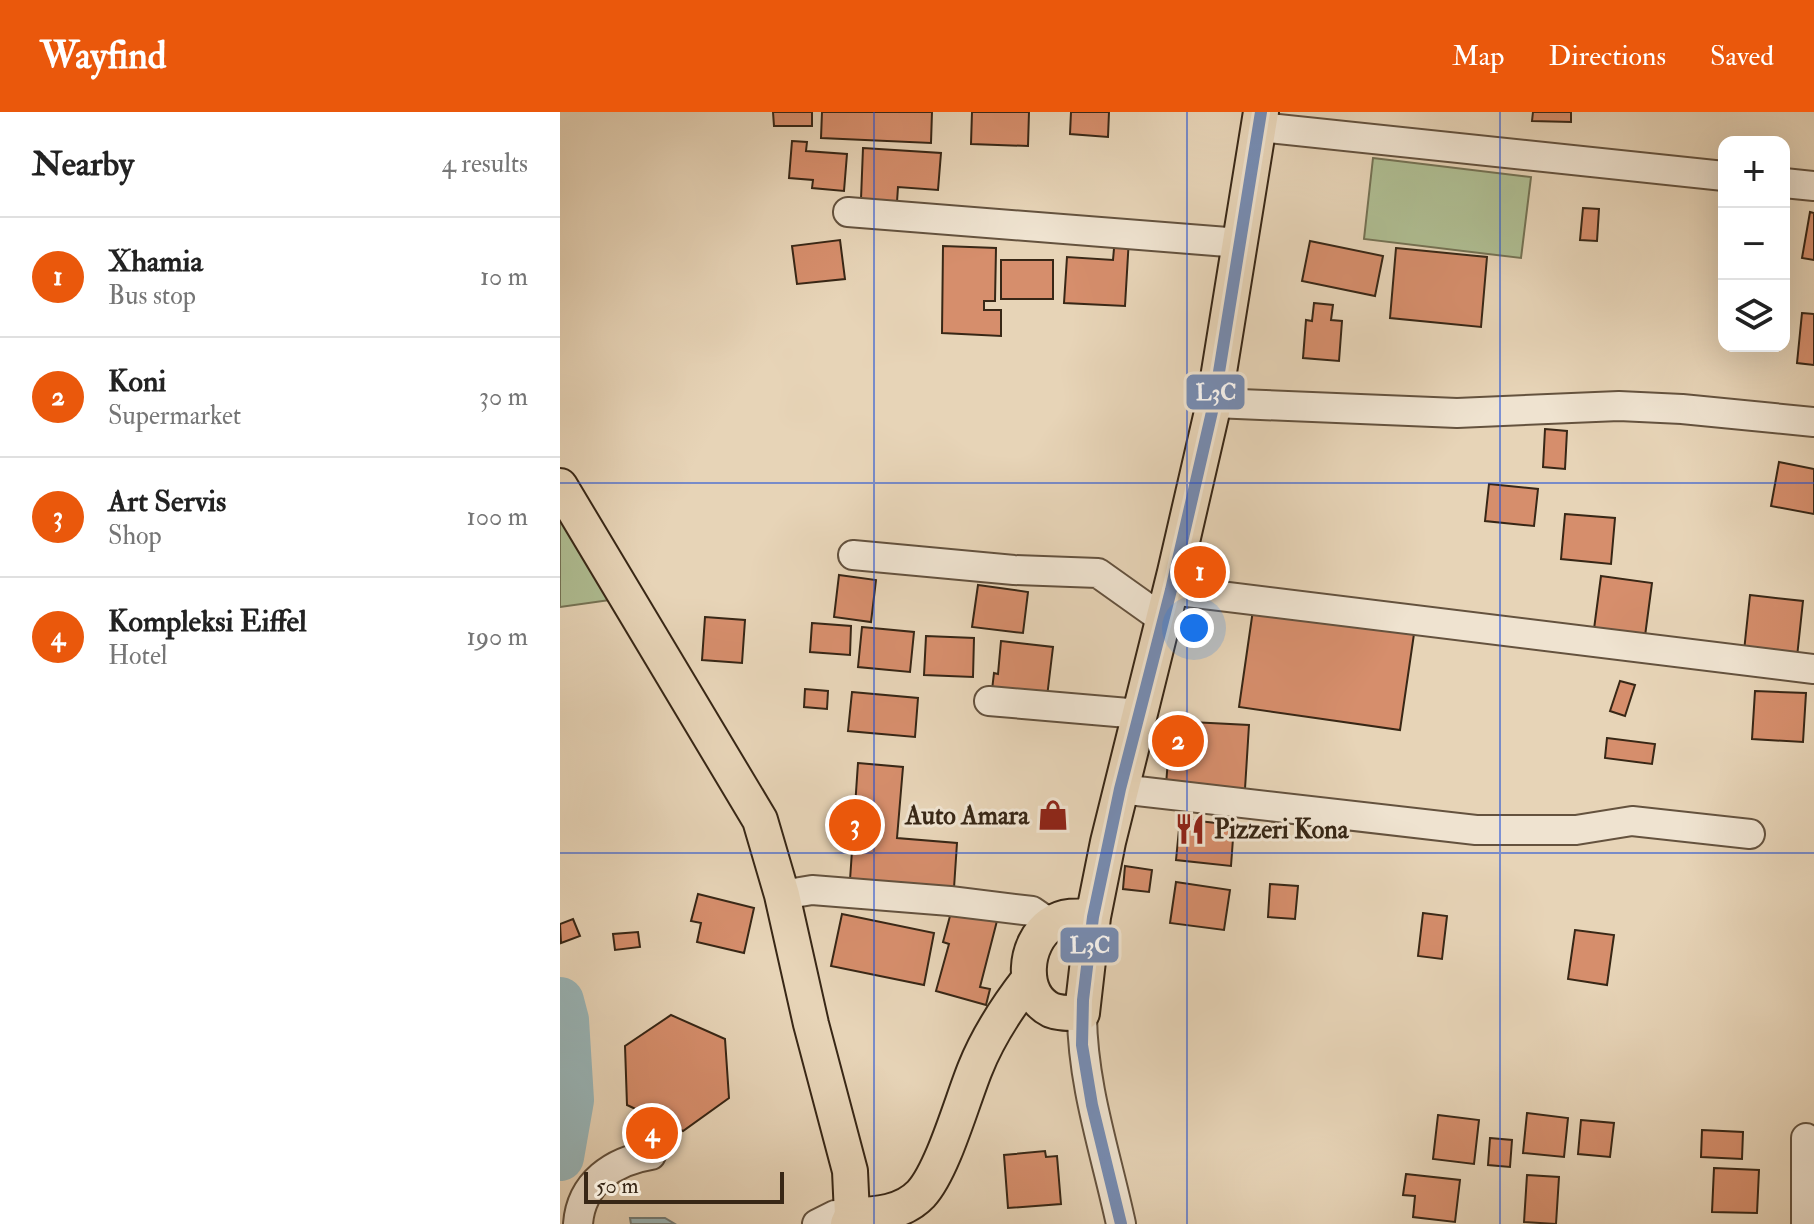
<!DOCTYPE html>
<html lang="en">
<head>
<meta charset="utf-8">
<style>
  :root { --surface:#fff; --page:#f6f6f6; --text:#222; --muted:#767676; --line:#e0e0e0; --accent:#ea580c }
  body { margin:0; font-family:"IM FELL Double Pica",serif; background:var(--page); color:var(--text) }
  .controls { position:absolute; right:24px; top:24px; display:grid; overflow:hidden; border-radius:16px; box-shadow:0 8px 32px #0002 }
  .controls button { width:72px; height:72px; display:grid; place-items:center; padding:0; border:0; border-bottom:2px solid var(--line); background:var(--surface); color:var(--text); font:40px sans-serif }
  .scale { position:absolute; left:24px; bottom:20px; width:200px; box-sizing:border-box; padding-left:8px; border:4px solid #382716; border-top:0; font-size:22px; line-height:28px; white-space:nowrap; color:#382716; -webkit-text-stroke:6px #efe3d0; paint-order:stroke }
  .you { position:absolute; left:634px; top:516px; width:28px; height:28px; margin:-20px; border:6px solid #fff; border-radius:50%; background:#1a73e8; box-shadow:0 0 0 12px #1a73e833 }
  .badge { display:grid; place-items:center; width:52px; height:52px; border-radius:50%; background:var(--accent); color:#fff; font-size:26px; font-weight:700 }
  .pin { position:absolute; translate:-50% -50%; border:4px solid #fff; box-shadow:0 2px 8px #0006 }
  .list { margin:0; padding:0; list-style:none }
  h2 { display:flex; justify-content:space-between; align-items:center; height:104px; margin:0; padding:0 32px; font-size:34px }
  h2 small { font-size:26px; font-weight:400; color:var(--muted) }
  .list li { display:grid; grid-template-columns:52px 1fr auto; gap:24px; align-items:center; box-sizing:border-box; height:120px; padding:0 32px; border-top:2px solid var(--line) }
  .list b { display:block; font-size:30px; white-space:nowrap }
  .list p { margin:0; font-size:26px; white-space:nowrap; color:var(--muted) }
  .list em { font-size:26px; font-style:normal; color:var(--muted) }
  .icon { flex:none; width:44px; height:44px; fill:none; stroke:currentColor; stroke-width:2; stroke-linecap:round; stroke-linejoin:round }
  .map { position:relative; flex:none; width:1254px; height:1112px; overflow:hidden }
  header { display:flex; align-items:center; gap:48px; box-sizing:border-box; height:112px; padding:0 40px; background:var(--accent); color:#fff }
  header strong { font-size:38px }
  nav { display:flex; gap:44px; margin-inline-start:auto; font-size:28px }
  main { display:flex }
  aside { flex:1; background:var(--surface) }
  .map>svg:first-child { display:block }
</style>
</head>
<body>
<header>
<strong>Wayfind</strong>
<nav><a>Map</a><a>Directions</a><a>Saved</a></nav>
</header>
<main>
<aside>
<h2>Nearby<small>4 results</small></h2>
<ul class="list">
<li><span class="badge">1</span><div><b>Xhamia</b><p>Bus stop</p></div><em>10 m</em></li>
<li><span class="badge">2</span><div><b>Koni</b><p>Supermarket</p></div><em>30 m</em></li>
<li><span class="badge">3</span><div><b>Art Servis</b><p>Shop</p></div><em>100 m</em></li>
<li><span class="badge">4</span><div><b>Kompleksi Eiffel</b><p>Hotel</p></div><em>190 m</em></li>
</ul>
</aside>
<div class="map">
<svg width="1254" height="1112" viewBox="0 0 1254 1112">
  <rect width="100%" height="100%" fill="#e7d4b7"/>
  <filter id="stains"><feTurbulence type="fractalNoise" baseFrequency=".0025" numOctaves="4"/><feColorMatrix values="0 0 0 0 .2 0 0 0 0 .09 0 0 0 0 .02 0 0 0 .5 -.17"/></filter>
  <radialGradient id="worn" r=".72"><stop offset=".6" stop-color="#630" stop-opacity="0"/><stop offset="1" stop-color="#630" stop-opacity=".3"/></radialGradient>
  <!-- green -->
  <g fill="#afbe93" stroke="#747254" stroke-width="2">
    <path d="M813,46L971,65L961,146L804,127Z"/>
    <path d="M0,406L50,488L0,495Z"/>
  </g>
  <!-- water -->
  <path fill="#9ab6b8" stroke="#737d77" stroke-width="2" d="M70,1106H105L115,1112H71Z"/>
  <g fill="none" stroke-linecap="round" stroke-linejoin="round">
    <!-- river -->
    <path stroke="#9ab6b8" stroke-width="48" d="M0,889L5,908L10,988L0,1045"/>
  </g>
  <!-- building -->
  <g fill="#d68e6c" stroke="#382716" stroke-width="2">
    <path d="M213,0H252V14H214Z"/>
    <path d="M262,0H372L371,31L261,26Z"/>
    <path d="M412,0H469L468,34L411,32Z"/>
    <path d="M511,0H549L548,25L510,22Z"/>
    <path d="M973,0H1011V10L972,9Z"/>
    <path d="M232,29L247,30L246,39L287,42L284,79L252,76L253,68L229,66Z"/>
    <path d="M303,36L381,41L378,78L338,75L337,90L301,87Z"/>
    <path d="M1023,96L1039,97L1037,129L1020,128Z"/>
    <path d="M1250,100L1254,101V148L1242,146Z"/>
    <path d="M555,125L569,126L565,194L504,191L507,145L553,148Z"/>
    <path d="M280,128L285,167L237,172L232,134Z"/>
    <path d="M750,129L823,144L815,184L742,169Z"/>
    <path d="M383,134L436,136L435,189H424V198H441V224L382,221Z"/>
    <path d="M836,136L927,145L921,215L830,206Z"/>
    <rect x="441" y="148" width="52" height="39"/>
    <path d="M754,191L773,193L771,208L782,209L779,249L743,246L746,208L752,209Z"/>
    <path d="M1242,201L1254,202V253L1237,251Z"/>
    <path d="M985,317L1007,319L1005,357L983,355Z"/>
    <path d="M1219,350L1254,357V402L1211,394Z"/>
    <path d="M929,372L978,377L974,414L925,409Z"/>
    <path d="M1005,402L1055,406L1051,452L1001,447Z"/>
    <path d="M279,463L316,468L311,510L274,505Z"/>
    <path d="M1041,464L1092,471L1085,524L1034,517Z"/>
    <path d="M418,473L468,480L463,521L412,515Z"/>
    <path d="M1190,483L1243,489L1237,545L1184,539Z"/>
    <path d="M694,491L855,515L840,618L679,595Z"/>
    <path d="M145,505L185,508L182,551L142,548Z"/>
    <path d="M252,511L291,514L290,543L250,540Z"/>
    <path d="M302,515L354,520L350,560L298,555Z"/>
    <path d="M366,524L414,526L413,565L364,563Z"/>
    <path d="M441,529L493,535L487,585L432,578L434,561L438,562Z"/>
    <path d="M1060,569L1075,573L1065,604L1050,599Z"/>
    <path d="M245,577L268,579L267,597L244,595Z"/>
    <path d="M1195,579L1246,581L1243,630L1192,627Z"/>
    <path d="M292,580L358,586L355,625L288,619Z"/>
    <path d="M611,609L689,613L685,677L606,673Z"/>
    <path d="M1047,626L1095,632L1092,652L1045,646Z"/>
    <path d="M298,651L343,655L337,726L397,731L394,776L290,768Z"/>
    <path d="M620,707L674,713L671,754L616,748Z"/>
    <path d="M565,754L592,758L589,780L563,777Z"/>
    <path d="M616,770L670,778L664,818L610,811Z"/>
    <path d="M710,772L738,774L735,807L708,805Z"/>
    <path d="M138,782L194,796L184,841L137,830L141,811L131,809Z"/>
    <path d="M393,793L438,805L420,875L430,877L426,893L376,879L389,832L383,830Z"/>
    <path d="M863,801L887,804L882,847L858,844Z"/>
    <path d="M282,802L374,821L364,873L271,854Z"/>
    <path d="M13,807L20,824L1,831L0,812Z"/>
    <path d="M1015,818L1054,823L1047,873L1008,867Z"/>
    <path d="M78,820L80,835L55,838L53,822Z"/>
    <path d="M111,903L165,927L169,986L123,1019L67,993L65,934Z"/>
    <path d="M967,1001L1008,1006L1004,1045L963,1041Z"/>
    <path d="M878,1003L919,1008L914,1052L873,1047Z"/>
    <path d="M1021,1008L1054,1011L1050,1045L1018,1042Z"/>
    <path d="M1142,1018L1183,1020L1182,1047L1141,1045Z"/>
    <path d="M930,1026L952,1028L950,1055L928,1053Z"/>
    <path d="M485,1039L486,1045L497,1044L501,1092L448,1096L444,1043Z"/>
    <path d="M1154,1056L1199,1058L1197,1101L1152,1100Z"/>
    <path d="M846,1062L900,1068L895,1110L853,1105L855,1084L843,1083Z"/>
    <path d="M967,1063L999,1065L996,1112L964,1110Z"/>
  </g>
  <g fill="none" stroke-linecap="round" stroke-linejoin="round">
    <defs>
      <g id="minor">
        <path d="M699,15L1164,64"/>
        <path d="M1224,71L1254,74"/>
        <path d="M288,100L680,131"/>
        <path d="M654,291L897,301L1059,294L1122,297L1254,310"/>
        <path d="M293,443L454,458L538,461L604,508"/>
        <path d="M611,478L1254,557"/>
        <path d="M429,589L580,602"/>
        <path d="M560,677L916,718H1016L1072,709L1190,722"/>
        <path d="M222,783L252,778L390,789L472,799L491,812"/>
        <path d="M522,901C522,973 546,1042 561,1112"/>
        <path d="M1246,1026V1112"/>
        <path d="M18,1112C21,1071 53,1049 91,1043"/>
        <path d="M257,1112L275,1103H292"/>
      </g>
      <g id="major">
        <path d="M0,374L200,708L222,783L251,912L290,1059L292,1103L288,1112"/>
        <path d="M533,805C518,804 503,803 491,812C464,831 459,882 491,898C501,902 512,901 522,901L533,805L548,730L615,460L654,291L701,0"/>
        <path d="M292,1103C316,1103 343,1101 361,1082C383,1058 402,989 415,957C428,924 448,894 469,867"/>
      </g>
    </defs>
    <!-- minor casing -->
    <use href="#minor" stroke="#64523e" stroke-width="32"/>
    <!-- major casing -->
    <use href="#major" stroke="#382716" stroke-width="38"/>
    <!-- minor -->
    <use href="#minor" stroke="#efe3d0" stroke-width="28"/>
    <!-- major -->
    <use href="#major" stroke="#e7d4b7" stroke-width="34"/>
    <defs>
      <path id="bus-1" d="M561,1112L532,993L522,933L523,888L533,805L560,677L611,478L654,291L701,0"/>
    </defs>
    <!-- bus-1 casing -->
    <use href="#bus-1" stroke="#efe3d0" stroke-width="18"/>
    <!-- bus-1 -->
    <use href="#bus-1" stroke="#768db5" stroke-width="12"/>
  </g>
  <!-- grid -->
  <path fill="none" stroke="#1d4ed8" stroke-width="2" stroke-opacity="0.55" d="M314,0V1112M627,0V1112M940,0V1112M0,371H1254M0,741H1254"/>
  <!-- icons -->
  <defs>
    <symbol id="shop-bare" viewBox="-9 -9 18 18"><path d="M-5-2.5h2.3a2.7 3.5 0 0 1 5.4 0H5L5.5 6h-11ZM-1.5-2.5h3a1.5 2.3 0 0 0-3 0Z" fill="#8f2418" stroke="#efe3d0" stroke-width="2.5" paint-order="stroke"/></symbol>
    <symbol id="restaurant-bare" viewBox="-9 -9 18 18"><path d="M-5-6h1v4h1v-4h1v4h1v-4h1v5L-1.5 .5V6h-2V.5L-5-1ZM5-6V6H3V1.5H1.5Q1.5-4 5-6Z" fill="#8f2418" stroke="#efe3d0" stroke-width="2.5" paint-order="stroke"/></symbol>
  </defs>
  <g fill-rule="evenodd">
    <use href="#shop-bare" x="471" y="681" width="44" height="44"/>
    <use href="#restaurant-bare" x="608" y="695" width="44" height="44"/>
  </g>
  <g text-anchor="middle" stroke-width="6" stroke-linejoin="round" paint-order="stroke">
    <!-- poi labels -->
    <g font-size="26" font-weight="bold" fill="#382716" stroke="#efe3d0" text-anchor="end">
      <text x="469" y="712">Auto Amara</text>
      <text x="654" y="726" text-anchor="start">Pizzeri Kona</text>
    </g>
  </g>
  <g stroke="#efe3d0" stroke-width="3">
    <rect x="625" y="261" width="61" height="38" rx="8" fill="#768db5"/>
    <rect x="499" y="814" width="61" height="38" rx="8" fill="#768db5"/>
  </g>
  <g font-size="22" text-anchor="middle" font-weight="bold" fill="#fff">
    <text x="656" y="288">L3C</text>
    <text x="530" y="841">L3C</text>
  </g>
  <rect width="100%" height="100%" filter="url(#stains)"/>
  <rect width="100%" height="100%" fill="url(#worn)"/>
</svg>
<div class="controls">
<button>+</button>
<button>−</button>
<button><svg class="icon" aria-label="layers" viewBox="0 0 24 24"><path d="M12 4l9 5-9 5-9-5zM3 14l9 5 9-5"/></svg></button>
</div>
<div class="scale">50 m</div>
<div class="you"></div>
<div class="pin badge" style="left:640px;top:460px">1</div>
<div class="pin badge" style="left:618px;top:629px">2</div>
<div class="pin badge" style="left:295px;top:713px">3</div>
<div class="pin badge" style="left:92px;top:1021px">4</div>
</div>
</main>
</body>
</html>
